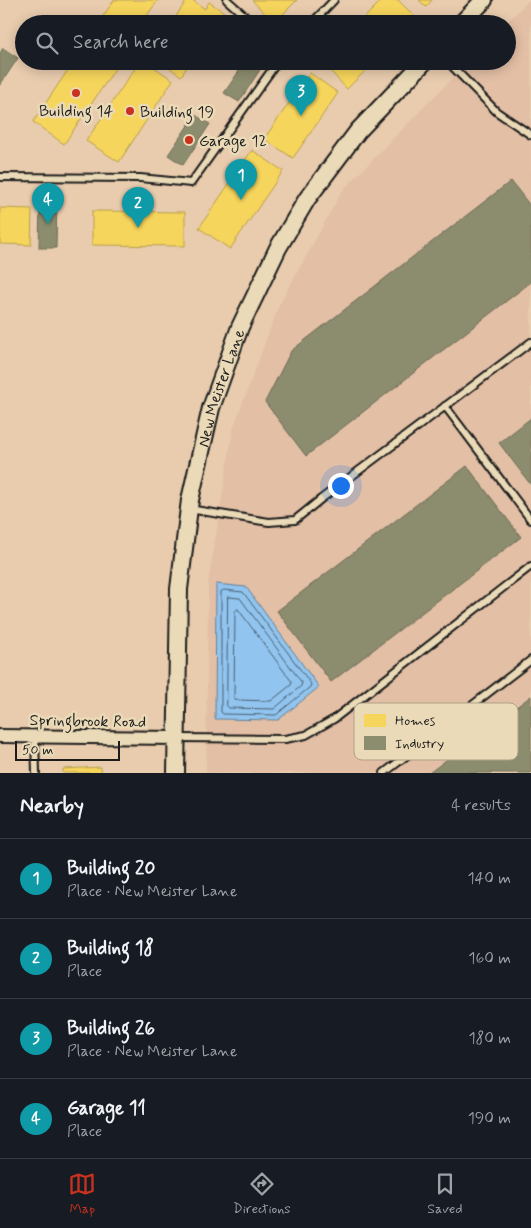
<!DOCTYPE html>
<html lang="en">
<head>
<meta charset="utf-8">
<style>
  :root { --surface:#171b24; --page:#20242c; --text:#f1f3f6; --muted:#9ea1a6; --line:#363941; --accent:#c8321e }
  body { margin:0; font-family:Mynerve,sans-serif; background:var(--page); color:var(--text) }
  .scale { position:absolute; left:15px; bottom:12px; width:105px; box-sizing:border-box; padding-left:5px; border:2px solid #1c1c1c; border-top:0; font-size:14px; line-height:18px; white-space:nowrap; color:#1c1c1c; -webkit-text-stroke:4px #ebdab7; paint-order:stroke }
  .you { position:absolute; left:340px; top:485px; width:18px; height:18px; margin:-12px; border:4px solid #fff; border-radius:50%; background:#1a73e8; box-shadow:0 0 0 8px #1a73e833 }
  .badge { display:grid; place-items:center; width:32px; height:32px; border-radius:50%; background:var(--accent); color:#fff; font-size:16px; font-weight:700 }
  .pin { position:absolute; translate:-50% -41px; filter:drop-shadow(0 1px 2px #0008) }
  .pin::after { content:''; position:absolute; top:26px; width:18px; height:15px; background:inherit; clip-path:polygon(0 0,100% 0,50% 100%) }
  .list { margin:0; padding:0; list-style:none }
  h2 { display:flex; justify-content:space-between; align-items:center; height:65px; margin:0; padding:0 20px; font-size:21px }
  h2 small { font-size:16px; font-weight:400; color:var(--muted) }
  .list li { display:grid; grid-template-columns:32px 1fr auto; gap:15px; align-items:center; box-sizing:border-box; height:80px; padding:0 20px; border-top:1px solid var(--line) }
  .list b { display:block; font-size:19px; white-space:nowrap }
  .list p { margin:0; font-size:16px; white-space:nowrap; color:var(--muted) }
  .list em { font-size:16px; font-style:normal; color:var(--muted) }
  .icon { flex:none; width:28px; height:28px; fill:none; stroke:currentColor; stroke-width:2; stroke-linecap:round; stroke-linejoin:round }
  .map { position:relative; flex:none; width:531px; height:773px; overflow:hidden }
  .search { position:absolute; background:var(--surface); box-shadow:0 2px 12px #0003; left:15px; right:15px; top:15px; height:55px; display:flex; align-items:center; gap:12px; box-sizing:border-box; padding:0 18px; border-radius:28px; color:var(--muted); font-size:19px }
  .sheet { height:385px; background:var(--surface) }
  nav { display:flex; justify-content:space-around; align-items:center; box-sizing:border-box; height:70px; border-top:1px solid var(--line); background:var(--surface); font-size:14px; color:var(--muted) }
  nav a { display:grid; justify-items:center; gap:2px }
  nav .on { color:var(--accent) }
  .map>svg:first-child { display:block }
</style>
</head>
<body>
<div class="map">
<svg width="531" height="773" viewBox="0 0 531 773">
  <rect width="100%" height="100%" fill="#e9ccae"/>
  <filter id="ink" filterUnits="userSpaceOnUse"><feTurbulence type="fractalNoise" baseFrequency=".02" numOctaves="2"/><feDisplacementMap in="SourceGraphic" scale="10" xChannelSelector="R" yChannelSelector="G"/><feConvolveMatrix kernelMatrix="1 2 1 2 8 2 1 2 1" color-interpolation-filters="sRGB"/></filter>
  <g filter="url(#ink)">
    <!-- built -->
    <path fill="#e3bfa5" d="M529,0H531V773H206L208,584L233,429L279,305L342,191L469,61H507V24H505Z"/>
    <!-- water -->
    <path fill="#91c4ee" stroke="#62819a" d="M216,584L246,587L319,687L278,720L215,719Z"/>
    <!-- homes -->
    <g fill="#f6d55c" stroke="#b59e49">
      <path d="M114,0H158L141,24H98Z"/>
      <path d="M187,0H192L205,9L209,2L224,12L216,24H171Z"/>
      <path d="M252,0H297L274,23Z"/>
      <path d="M382,0H398L417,19L412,24H358Z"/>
      <path d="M419,0H432L426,7Z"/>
      <path d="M74,61H116L119,63L64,144L33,122Z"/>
      <path d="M140,61H145L173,80L119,162L86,141Z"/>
      <path d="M169,61H191L181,76L166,65Z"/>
      <path d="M321,61H375L347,89Z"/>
      <path d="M310,73L338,93L293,158L264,139Z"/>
      <path d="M252,150L283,171L230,249L199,228Z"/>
      <path d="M0,208L32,209L31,245L0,244Z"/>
      <path d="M92,211L185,212V246L92,245Z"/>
      <path d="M101,767V773H63V769Z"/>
    </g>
    <!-- industry -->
    <g fill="#8c8c6e" stroke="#6a6a55">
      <path d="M3,48L18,58L0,85V53Z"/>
      <path d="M246,61L265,62L239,102L224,93Z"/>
      <path d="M195,115L210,124L183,165L168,155Z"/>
      <path d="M511,181L531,207V282L306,456L265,402L291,351Z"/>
      <path d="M40,199H57L56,248H39Z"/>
      <path d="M531,418V485L499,443Z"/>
      <path d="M467,466L521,537L331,682L277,611Z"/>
      <path d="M531,696V773H429Z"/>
    </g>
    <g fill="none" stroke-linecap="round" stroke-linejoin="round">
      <!-- shore -->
      <g stroke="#4b5f70" stroke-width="1">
        <path d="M224,590L243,592L311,684L310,687L276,715L223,714L221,712V592Z"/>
        <path d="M228,597L240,598L302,683L301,686L274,709L229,708L227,706Z"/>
        <path d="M238,609L292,682L291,685L271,701L237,700L234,699L235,612Z"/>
      </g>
      <defs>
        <g id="service">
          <path d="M227,0L254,24"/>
          <path d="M311,24L334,0"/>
          <path d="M447,61L497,112L531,135"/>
          <path d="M0,177L140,178L191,183L278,61"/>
          <path d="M445,406L531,520"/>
          <path d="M189,509L269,522L295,520L321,499L531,342"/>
          <path d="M35,736L36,773"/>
          <path d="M177,738L285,739L306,735L334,719L531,566"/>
          <path d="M384,773L531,660"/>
        </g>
        <path id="minor" d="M0,736L176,738"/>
        <g id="tertiary">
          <path d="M461,24L484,0"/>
          <path id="s1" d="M176,773L179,589L190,500L211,408L240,327L278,248L307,199L358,131L425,61"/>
        </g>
      </defs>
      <!-- service casing -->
      <use href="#service" stroke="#1c1c1c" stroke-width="10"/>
      <!-- minor casing -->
      <use href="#minor" stroke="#1c1c1c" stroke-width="16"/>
      <!-- tertiary casing -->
      <use href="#tertiary" stroke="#1c1c1c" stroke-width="20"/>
      <!-- service -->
      <use href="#service" stroke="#ebdab7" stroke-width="6"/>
      <!-- minor -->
      <use href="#minor" stroke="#ebdab7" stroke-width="12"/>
      <!-- tertiary -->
      <use href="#tertiary" stroke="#ebdab7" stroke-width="16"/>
    </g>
  </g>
  <!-- markers -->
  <g fill="#c8321e" stroke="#ebdab7" stroke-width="2">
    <circle cx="76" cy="93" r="5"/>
    <circle cx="130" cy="111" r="5"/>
    <circle cx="189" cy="140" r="5"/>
  </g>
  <g text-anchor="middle" stroke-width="5" stroke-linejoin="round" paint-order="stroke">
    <!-- poi labels -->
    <g font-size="16" fill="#1c1c1c" stroke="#ebdab7" text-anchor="start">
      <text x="76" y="116" text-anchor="middle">Building 14</text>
      <text x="140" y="117">Building 19</text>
      <text x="199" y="146">Garage 12</text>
    </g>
    <!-- street labels -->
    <g font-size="16" fill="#1c1c1c" stroke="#ebdab7">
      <text dy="6" stroke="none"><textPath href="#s1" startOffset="390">New Meister Lane</textPath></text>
      <text transform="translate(88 720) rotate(1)" y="6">Springbrook Road</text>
    </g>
  </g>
  <!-- legend -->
  <rect x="354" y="703" width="164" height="57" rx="8" fill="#ebdab7" stroke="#ada188" stroke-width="1"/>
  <rect x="364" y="714" width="22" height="13" fill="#f6d55c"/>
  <rect x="364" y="736" width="22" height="14" fill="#8c8c6e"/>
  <g font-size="14" fill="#1c1c1c">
    <text x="395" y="725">Homes</text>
    <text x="395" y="748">Industry</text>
  </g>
</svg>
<div class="scale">50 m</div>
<div class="you"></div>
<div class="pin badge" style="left:241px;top:200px;background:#0f9aa8">1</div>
<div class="pin badge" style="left:138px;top:228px;background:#0f9aa8">2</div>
<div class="pin badge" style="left:301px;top:116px;background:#0f9aa8">3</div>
<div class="pin badge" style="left:48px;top:224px;background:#0f9aa8">4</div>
<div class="search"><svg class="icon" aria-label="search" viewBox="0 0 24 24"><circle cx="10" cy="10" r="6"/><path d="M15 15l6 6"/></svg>Search here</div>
</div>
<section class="sheet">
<h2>Nearby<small>4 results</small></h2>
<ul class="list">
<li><span class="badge" style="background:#0f9aa8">1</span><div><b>Building 20</b><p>Place · New Meister Lane</p></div><em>140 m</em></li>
<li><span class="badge" style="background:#0f9aa8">2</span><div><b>Building 18</b><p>Place</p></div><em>160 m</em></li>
<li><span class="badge" style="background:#0f9aa8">3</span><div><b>Building 26</b><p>Place · New Meister Lane</p></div><em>180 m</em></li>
<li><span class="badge" style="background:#0f9aa8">4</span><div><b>Garage 11</b><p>Place</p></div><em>190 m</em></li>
</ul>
</section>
<nav>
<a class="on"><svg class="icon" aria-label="map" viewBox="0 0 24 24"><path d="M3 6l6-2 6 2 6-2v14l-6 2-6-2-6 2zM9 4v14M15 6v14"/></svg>Map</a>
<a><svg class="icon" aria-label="directions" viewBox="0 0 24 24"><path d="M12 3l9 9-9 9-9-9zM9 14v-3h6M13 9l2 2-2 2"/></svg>Directions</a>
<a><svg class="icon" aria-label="saved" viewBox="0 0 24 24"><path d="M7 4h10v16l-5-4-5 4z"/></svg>Saved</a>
</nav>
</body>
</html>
